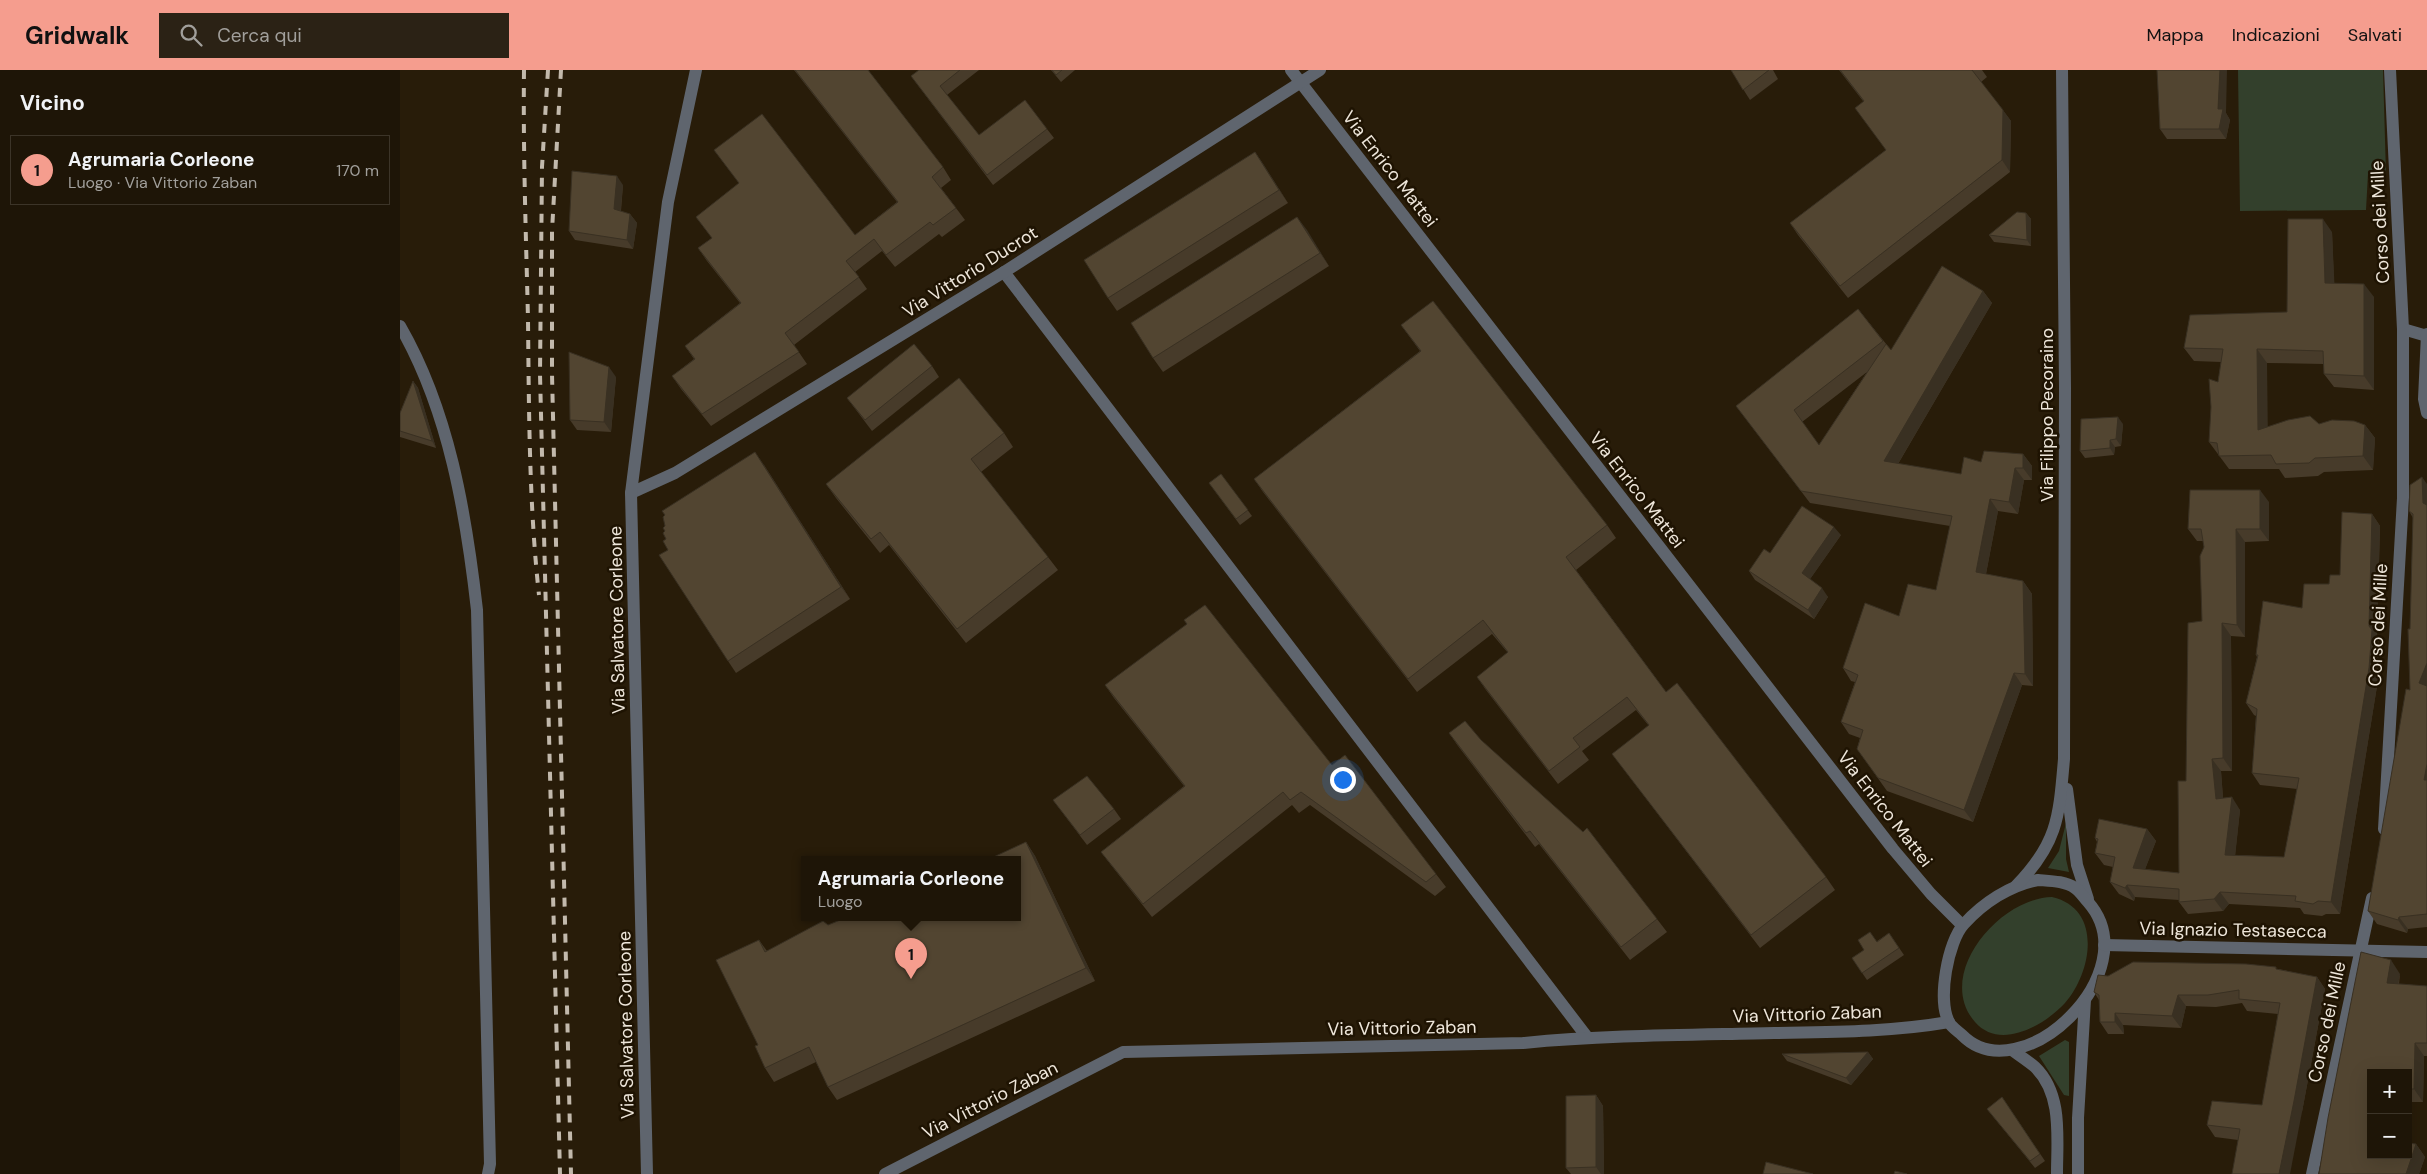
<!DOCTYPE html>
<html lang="it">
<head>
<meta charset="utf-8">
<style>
  :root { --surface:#1e1507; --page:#2b2215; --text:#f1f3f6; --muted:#a19f9b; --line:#3c3428; --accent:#f59d8e }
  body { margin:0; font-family:"DM Sans",sans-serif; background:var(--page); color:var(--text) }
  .controls { position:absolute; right:15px; bottom:15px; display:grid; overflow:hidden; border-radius:0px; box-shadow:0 5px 20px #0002 }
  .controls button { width:45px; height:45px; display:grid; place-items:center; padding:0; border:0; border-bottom:1px solid var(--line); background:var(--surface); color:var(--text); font:25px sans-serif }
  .you { position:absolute; left:942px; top:709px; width:18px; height:18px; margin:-12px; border:4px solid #fff; border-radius:50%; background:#1a73e8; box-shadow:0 0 0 8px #1a73e833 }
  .badge { display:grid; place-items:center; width:32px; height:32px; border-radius:50%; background:var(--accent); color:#111; font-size:16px; font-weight:700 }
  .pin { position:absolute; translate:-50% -41px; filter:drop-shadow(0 1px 2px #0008) }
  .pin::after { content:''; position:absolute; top:26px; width:18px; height:15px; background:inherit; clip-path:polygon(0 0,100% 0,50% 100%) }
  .popup { position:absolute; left:401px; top:786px; width:220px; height:65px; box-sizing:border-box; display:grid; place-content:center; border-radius:0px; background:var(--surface); filter:drop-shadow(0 1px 4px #0005); font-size:16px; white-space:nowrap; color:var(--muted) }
  .popup b { font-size:19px; color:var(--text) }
  .popup::after { content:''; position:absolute; left:50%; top:100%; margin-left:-10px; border:10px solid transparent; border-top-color:var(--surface) }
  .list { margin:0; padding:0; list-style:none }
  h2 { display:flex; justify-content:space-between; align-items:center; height:65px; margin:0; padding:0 20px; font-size:21px }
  h2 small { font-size:16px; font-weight:400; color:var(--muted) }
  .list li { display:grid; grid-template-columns:32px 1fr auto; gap:15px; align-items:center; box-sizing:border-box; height:70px; margin:0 10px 10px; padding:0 10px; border:1px solid var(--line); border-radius:0px }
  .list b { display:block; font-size:19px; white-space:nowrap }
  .list p { margin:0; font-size:16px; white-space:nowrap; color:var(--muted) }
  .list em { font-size:16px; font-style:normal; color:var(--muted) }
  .icon { flex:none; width:28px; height:28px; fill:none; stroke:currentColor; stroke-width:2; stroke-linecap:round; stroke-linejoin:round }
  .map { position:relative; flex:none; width:2027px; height:1104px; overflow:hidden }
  header { display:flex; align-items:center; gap:30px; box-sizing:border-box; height:70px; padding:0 25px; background:var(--accent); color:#111 }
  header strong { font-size:24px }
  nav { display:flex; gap:28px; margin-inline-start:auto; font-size:18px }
  .search { width:350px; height:45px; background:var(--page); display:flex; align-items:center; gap:12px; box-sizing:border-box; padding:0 18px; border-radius:0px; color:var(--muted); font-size:19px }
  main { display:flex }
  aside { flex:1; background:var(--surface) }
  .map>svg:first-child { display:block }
</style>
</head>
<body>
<header>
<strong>Gridwalk</strong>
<div class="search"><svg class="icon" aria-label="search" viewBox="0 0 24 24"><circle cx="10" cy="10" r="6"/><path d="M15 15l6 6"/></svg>Cerca qui</div>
<nav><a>Mappa</a><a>Indicazioni</a><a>Salvati</a></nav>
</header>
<main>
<aside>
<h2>Vicino<small></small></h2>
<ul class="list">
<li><span class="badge">1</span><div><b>Agrumaria Corleone</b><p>Luogo · Via Vittorio Zaban</p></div><em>170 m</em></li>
</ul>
</aside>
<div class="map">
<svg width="2027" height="1104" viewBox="0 0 2027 1104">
  <rect width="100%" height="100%" fill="#281c09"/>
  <!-- green -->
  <g fill="#33402c">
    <path d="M1838,0H1983L1986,104H1968L1966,140L1840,141Z"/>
    <path d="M1666,753V789L1669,802L1648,798L1659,781Z"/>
    <path d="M1652,827C1703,839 1692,902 1665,933C1645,955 1600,981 1575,952C1534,905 1599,828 1652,827Z"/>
    <path d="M1665,970L1669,972V1026L1664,1025L1639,986Z"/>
  </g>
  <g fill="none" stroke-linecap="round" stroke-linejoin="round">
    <!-- minor -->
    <g stroke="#5f656e" stroke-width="12">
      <path d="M891,0L1493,779L1531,824L1562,855"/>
      <path d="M604,202L1187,967"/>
      <path d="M0,256C49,341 66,443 77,540L90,1094L88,1104"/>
      <path d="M2003,259L2027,266"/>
      <path d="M2027,264L2024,329L2027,343"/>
      <path d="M231,423L275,403L604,202L920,0"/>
      <path d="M485,1104L723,982L1123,973C1207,965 1291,965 1374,963C1433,962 1491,962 1549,952"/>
    </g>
    <!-- tertiary -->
    <g stroke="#5f656e" stroke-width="12">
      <path d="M1667,719L1677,795L1688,829"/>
      <path d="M1984,759L2003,428V259L1990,0"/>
      <path d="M1638,810C1650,811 1665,811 1675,818C1680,821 1684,828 1688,832C1750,902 1620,1024 1562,965C1558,961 1551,957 1549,952C1537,930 1548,871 1564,854C1583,833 1610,815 1638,810Z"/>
      <path d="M1616,816C1658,773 1659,747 1664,689L1665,318L1662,0"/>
      <path d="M1704,875L2027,882"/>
      <path d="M1612,980C1620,986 1628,991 1635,997C1663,1024 1657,1068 1657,1104"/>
      <path d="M247,1104L231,423L268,132L296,0"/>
      <path d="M1678,1104V1048L1685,930"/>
      <path d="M1912,1104L1972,828"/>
    </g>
    <!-- rail -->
    <g stroke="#c2b9ac" stroke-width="4" stroke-dasharray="9 9" stroke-linecap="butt">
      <path d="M124,0C123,83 126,166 128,249C129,341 129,434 139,525"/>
      <path d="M148,0L142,97L140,304L160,1104"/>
      <path d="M161,0L152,161V304L171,1104"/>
    </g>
  </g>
  <!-- wall -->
  <g fill="#473b2a" fill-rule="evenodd">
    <path d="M394,0H468L543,97L551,110L541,118L565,150L542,167L539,164L495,197L482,181L455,202L467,219L394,275L407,294L311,356L281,319L272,306L294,289L285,276L340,233L307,191L298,178L312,168L296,147L339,113L314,80L455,165L497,132Z"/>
    <path d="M519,0H579L547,25L579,65L647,59L654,68L593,115L511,6Z"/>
    <path d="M651,0H675L661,12Z"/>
    <path d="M1331,0H1373L1378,9L1350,30Z"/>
    <path d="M1439,0H1582L1587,7L1581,12L1611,51L1610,102L1448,228L1398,165L1390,153L1486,80L1463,31Z"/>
    <path d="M1826,43L1830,50L1826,69H1767L1760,59Z"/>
    <path d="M855,82L888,133L717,241L708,228Z"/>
    <path d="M223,115L221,141L230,144L237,153L233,179L175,170L169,161Z"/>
    <path d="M1626,143L1631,149V176L1594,172L1589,165Z"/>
    <path d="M897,147L929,196L763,302L753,288Z"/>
    <path d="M1932,162L1934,213L1974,227V320L1934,317L1924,304V294L1867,293V357L1919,354L1965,355L1975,368L1973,400L1924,402L1918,406L1885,408L1879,399H1829L1809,372L1821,292L1794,291L1784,278L1887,242Z"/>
    <path d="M1583,221L1592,233L1498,394L1561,404L1581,392L1623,384L1632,396V410H1624L1618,444L1598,441L1586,504L1623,511L1632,524L1633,616L1622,615L1573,752L1487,721L1457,679L1460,668L1449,664L1441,652L1455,612L1451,611L1443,598L1499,546L1536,520L1550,456L1410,433L1336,336L1458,239L1491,280ZM1467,302L1419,375L1402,352Z"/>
    <path d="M1001,255L1207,455L1216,468L1176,500L1266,622L1426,807L1435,820L1360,878L1222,697L1212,684L1249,656L1236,640L1182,681L1189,690L1158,714L1086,620L1077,607L1108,583L1092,564L1017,622L863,422L854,409L1020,281Z"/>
    <path d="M532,296L539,307L472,361L447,328Z"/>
    <path d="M216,307L211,362L177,360L170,350Z"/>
    <path d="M13,311L18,318L36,378L0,367V343Z"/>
    <path d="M1723,354L1721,376L1715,377L1714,385L1685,388L1680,381Z"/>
    <path d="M604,363L613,377L581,402L648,487L658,500L566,573L489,475L480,483L436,428L426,414Z"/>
    <path d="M364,395L450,529L336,603L328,591L268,480L265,461Z"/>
    <path d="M821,404L852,446L840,455L809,413Z"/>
    <path d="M2027,414V857L2008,859L2007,863L1977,854L1968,841L2010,620V559L2013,448L2009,441Z"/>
    <path d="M1869,432V471L1845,472V567L1831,566L1832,701H1821L1823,728L1840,740L1835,785L1884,787L1897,719L1860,715L1852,703L1856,646L1854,645L1846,633L1857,587L1856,585L1902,538L1940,505L1972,444L1980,456L1977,567L1981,572L1978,610L1940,844H1926L1922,846L1904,844L1900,838L1829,834L1823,841L1788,844L1779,832V830L1735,827L1734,831L1719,824L1710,812L1713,797L1704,795L1695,783L1697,772L1695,768L1747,759L1756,771L1745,799L1779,803L1786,711L1802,551L1804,477L1803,471H1797L1788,459Z"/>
    <path d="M1441,465L1410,509L1428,527L1414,549L1355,510L1349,501L1370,483Z"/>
    <path d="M705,615L932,695L1036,804L1046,817L1035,826L910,735L899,743L892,735L752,847L711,795L701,782L784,716L714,628Z"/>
    <path d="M1049,663L1081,670L1183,762L1257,849L1267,862L1230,890L1139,774L1135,777L1058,676Z"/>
    <path d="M653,730L714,739L721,749L687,775Z"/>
    <path d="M626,772L635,786L695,911L437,1030L428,1017L416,992L374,1012L365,998L358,975L359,870L367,881L428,855L463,849Z"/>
    <path d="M1489,863L1504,885L1467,910L1452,888Z"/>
    <path d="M1878,899L1917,907L1925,919L1902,1042L1838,1070L1815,1067L1807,1055L1862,1035L1878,944L1847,941L1842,933L1816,937L1786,936L1781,958L1723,955L1724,964H1708L1700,952L1699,930L1694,922L1708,906Z"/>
    <path d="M2000,904L1999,914L2027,916V986H2024L2023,1032H2008V1003H1971V1085L2016,1074L2025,1087L2019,1104H1919Z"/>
    <path d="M1468,982L1473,989L1451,1015L1387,991L1382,984Z"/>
    <path d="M1196,1025L1203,1036L1204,1104H1171L1166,1098Z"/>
    <path d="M1602,1027L1645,1091L1635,1098L1587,1039Z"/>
  </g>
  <!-- shaded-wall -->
  <g fill="#393022">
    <path d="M1820,0H1827L1826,43L1830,50L1826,69L1819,59L1818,39Z"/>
    <path d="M1603,40L1611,51L1610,102L1602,90Z"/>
    <path d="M855,82L864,95L888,133L879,120Z"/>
    <path d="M217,106L223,115L220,148L214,139Z"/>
    <path d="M1626,143L1631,149V176L1627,170Z"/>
    <path d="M230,144L237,153L233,179L227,170Z"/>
    <path d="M897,147L907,160L929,196L920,183Z"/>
    <path d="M1923,149L1932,162L1935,226L1925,213Z"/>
    <path d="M1964,214L1974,227V320L1964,306Z"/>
    <path d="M1583,221L1592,233L1492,404L1484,391Z"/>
    <path d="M1857,279L1867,293L1868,374L1858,360Z"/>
    <path d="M209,297L216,307L211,362L204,352Z"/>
    <path d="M13,311L18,318L36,378L32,371Z"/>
    <path d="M1718,347L1723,354L1721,376L1716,369Z"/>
    <path d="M1965,355L1975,368L1973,400L1963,386Z"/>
    <path d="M1710,370L1715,377L1714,385L1710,378Z"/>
    <path d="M355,382L364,395L450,529L441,517Z"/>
    <path d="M1623,384L1632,396V410L1623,398Z"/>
    <path d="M1615,398L1624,410L1618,444L1609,432Z"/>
    <path d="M2022,407L2027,414V439L2023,433Z"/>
    <path d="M1860,420L1869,432V471L1860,459Z"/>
    <path d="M1590,429L1598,441L1584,514L1576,502Z"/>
    <path d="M1972,444L1980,456L1977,567L1981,572L1978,610L1940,844L1931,832L1969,556Z"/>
    <path d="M1434,457L1441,465L1408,512L1402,503Z"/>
    <path d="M1836,459L1845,472V567L1837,555Z"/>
    <path d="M1623,511L1632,524L1633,616L1625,604Z"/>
    <path d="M1422,518L1428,527L1414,549L1408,540Z"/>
    <path d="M1822,553L1831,566L1832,701L1823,688Z"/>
    <path d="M2027,593V624L2019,613Z"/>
    <path d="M1614,603L1622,615L1573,752L1564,740Z"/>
    <path d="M1812,689L1821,701L1824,741L1816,729Z"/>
    <path d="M2027,694V714L2024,710Z"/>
    <path d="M1832,727L1840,740L1834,797L1825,785Z"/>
    <path d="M1747,759L1756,771L1741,810L1733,798Z"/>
    <path d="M626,772L635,786L695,911L686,898Z"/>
    <path d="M1727,815L1735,827L1734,831L1725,818Z"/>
    <path d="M1820,822L1829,834L1823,841L1814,829Z"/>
    <path d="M1999,847L2008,859L2007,863L1998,850Z"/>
    <path d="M1991,890L2000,904L1996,926L1987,913Z"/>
    <path d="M1917,907L1925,919L1902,1042L1890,1104H1879Z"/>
    <path d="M1778,925L1786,936L1781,958L1772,946Z"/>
    <path d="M1715,943L1723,955L1724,964L1715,952Z"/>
    <path d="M2015,973L2024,986L2023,1032L2014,1019Z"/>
    <path d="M1468,982L1473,989L1451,1015L1446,1008Z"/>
    <path d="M1196,1025L1203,1036L1204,1104H1201L1196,1097Z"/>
    <path d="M2016,1074L2025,1087L2019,1104H2006Z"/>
  </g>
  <!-- building -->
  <g fill="#524531" stroke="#393022">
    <path d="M395,0H468L543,97L532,107L556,138L533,155L530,152L486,185L474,169L446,191L459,207L385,263L399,282L302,344L272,306L295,289L285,276L341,233L298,178L312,168L296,147L339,113L314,80L362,44L455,165L498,132Z"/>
    <path d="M519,0H560L540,16L579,65L625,30L647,59L587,105L511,6Z"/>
    <path d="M652,0H662L656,5Z"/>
    <path d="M1331,0H1369L1343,20Z"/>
    <path d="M1440,0H1573H1572L1603,40L1602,90L1440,216L1390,153L1486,80L1455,38L1464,31Z"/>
    <path d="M1757,0H1820L1818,39H1823L1819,59H1760Z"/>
    <path d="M855,82L879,120L708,228L684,190Z"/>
    <path d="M172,101L217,106L214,139L230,144L227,170L169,161Z"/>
    <path d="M1617,142L1626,143L1627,170L1589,165Z"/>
    <path d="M897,147L920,183L753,288L731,253Z"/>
    <path d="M1888,149H1923L1925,213L1964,214V306L1924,304L1923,281L1857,279L1858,360L1888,350L1910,346L1919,354L1932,350L1954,351L1965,355L1963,386L1915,388L1909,393L1876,394L1871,385L1819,386L1817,373L1809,372L1811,337L1809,309L1818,312L1823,279L1784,278L1790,245L1887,242Z"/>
    <path d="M1542,196L1583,221L1484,391L1561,404L1564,387L1581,392L1584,381L1623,384V398H1615L1609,432L1590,429L1576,502L1623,511L1625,604L1614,603L1564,740L1478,708L1457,679L1463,660L1441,652L1458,605L1443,598L1465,533L1499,546L1508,514L1536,520L1552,446L1401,421L1336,336L1458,239L1483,271L1394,340L1419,375L1486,274L1491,280Z"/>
    <path d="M1033,231L1207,455L1166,487L1266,622L1277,613L1426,807L1351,865L1212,684L1249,655L1227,627L1173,668L1180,677L1149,701L1077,607L1108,582L1083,550L1008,609L854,409L1021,281L1001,255Z"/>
    <path d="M514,274L532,296L465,350L447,328Z"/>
    <path d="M169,282L209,297L204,352L170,350Z"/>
    <path d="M559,308L604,363L571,389L648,487L557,559L480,462L471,469L426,414Z"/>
    <path d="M13,311L32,371L0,361V343Z"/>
    <path d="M1718,347L1716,369L1710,370V378L1680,381L1681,349Z"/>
    <path d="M355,382L441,517L328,591L259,485L268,480L263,471L266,469L263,463L265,461L263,458L265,456L263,447L265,445L262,441Z"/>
    <path d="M821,404L848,440L836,449L809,413Z"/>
    <path d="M2022,407L2023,433L2027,435V593L2019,613L2027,616V694L2024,710H2027V844L1999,847L1998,850L1968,841L2006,619L2010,620L2008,559H2010L2013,444L2009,441L2010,415Z"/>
    <path d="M1790,420H1860V459H1836L1837,555L1822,553L1823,688L1812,689L1816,729L1832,727L1825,785L1884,787L1899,708L1852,703L1857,639L1846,633L1858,585H1856L1863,531L1902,538L1904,514H1929L1930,505H1940L1942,442L1972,444L1969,556L1972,560L1969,598L1931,832L1918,831L1913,834L1895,831L1896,826L1820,822L1814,829L1779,832V819L1727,815L1725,818L1710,812L1715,787L1695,783L1698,769L1695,768L1699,749L1747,759L1733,798L1779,803L1778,711H1786L1788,553L1802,551L1800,486L1804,477L1801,459H1788Z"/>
    <path d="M1402,436L1434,457L1402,503L1422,518L1408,540L1349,501L1364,479L1370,483Z"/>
    <path d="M805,535L932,695L945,685L1036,804L1026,812L901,722L890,730L883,722L743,834L701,782L785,716L705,615L787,554L784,550Z"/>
    <path d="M1065,651L1081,670L1183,762L1187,758L1257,849L1221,877L1130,761L1126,763L1049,663Z"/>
    <path d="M687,706L714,739L680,765L653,730Z"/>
    <path d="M626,772L686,898L428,1017L409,977L365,998L355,976L358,975L316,890L359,870L365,882L423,851L428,855L445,848H462L463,849L465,848H617V790H587Z"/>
    <path d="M1470,862L1477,872L1489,863L1499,878L1462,903L1452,888L1464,880L1458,870Z"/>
    <path d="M1961,882L1991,890L1987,913L2027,916V973H2015L2014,1019H2008V1003H1971V1085H2008V1073L2016,1074L2006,1104H1919L1928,1048Z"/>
    <path d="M1733,892L1846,894L1876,897V899L1917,907L1894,1031L1879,1104H1832L1840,1059L1807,1055L1812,1031L1862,1035L1880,933L1839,929V920L1808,925H1778L1772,946L1715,943V952H1700L1699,925L1694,922L1698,905L1708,906Z"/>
    <path d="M1468,982L1446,1008L1382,984Z"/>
    <path d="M1196,1025V1097L1166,1098V1026Z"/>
    <path d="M1602,1027L1640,1084L1630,1091L1587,1039Z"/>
    <path d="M1366,1092L1413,1104H1363Z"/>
    <path d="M1495,1101L1507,1104H1494Z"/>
  </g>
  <g text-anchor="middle" stroke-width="5" stroke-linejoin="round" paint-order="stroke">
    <!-- street labels -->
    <g font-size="18" fill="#eee6da" stroke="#1e1302">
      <text transform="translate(990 99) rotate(52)" y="6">Via Enrico Mattei</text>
      <text transform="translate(1980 152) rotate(-93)" y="6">Corso dei Mille</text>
      <text transform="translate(570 202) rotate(-32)" y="6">Via Vittorio Ducrot</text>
      <text transform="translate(1647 345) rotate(-90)" y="6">Via Filippo Pecoraino</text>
      <text transform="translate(1237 420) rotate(52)" y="6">Via Enrico Mattei</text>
      <text transform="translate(217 550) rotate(-91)" y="6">Via Salvatore Corleone</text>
      <text transform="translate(1978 555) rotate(-87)" y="6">Corso dei Mille</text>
      <text transform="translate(1485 739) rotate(52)" y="6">Via Enrico Mattei</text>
      <text transform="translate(1833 860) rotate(1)" y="6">Via Ignazio Testasecca</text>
      <text transform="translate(1407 944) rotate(-2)" y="6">Via Vittorio Zaban</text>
      <text transform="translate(1927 952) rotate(-78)" y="6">Corso dei Mille</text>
      <text transform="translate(226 955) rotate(-91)" y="6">Via Salvatore Corleone</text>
      <text transform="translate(1002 958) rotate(-1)" y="6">Via Vittorio Zaban</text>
      <text transform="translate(590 1030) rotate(-27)" y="6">Via Vittorio Zaban</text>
    </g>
  </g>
</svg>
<div class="controls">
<button>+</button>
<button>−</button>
</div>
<div class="you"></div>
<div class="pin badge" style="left:511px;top:909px">1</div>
<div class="popup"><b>Agrumaria Corleone</b>Luogo</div>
</div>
</main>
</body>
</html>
